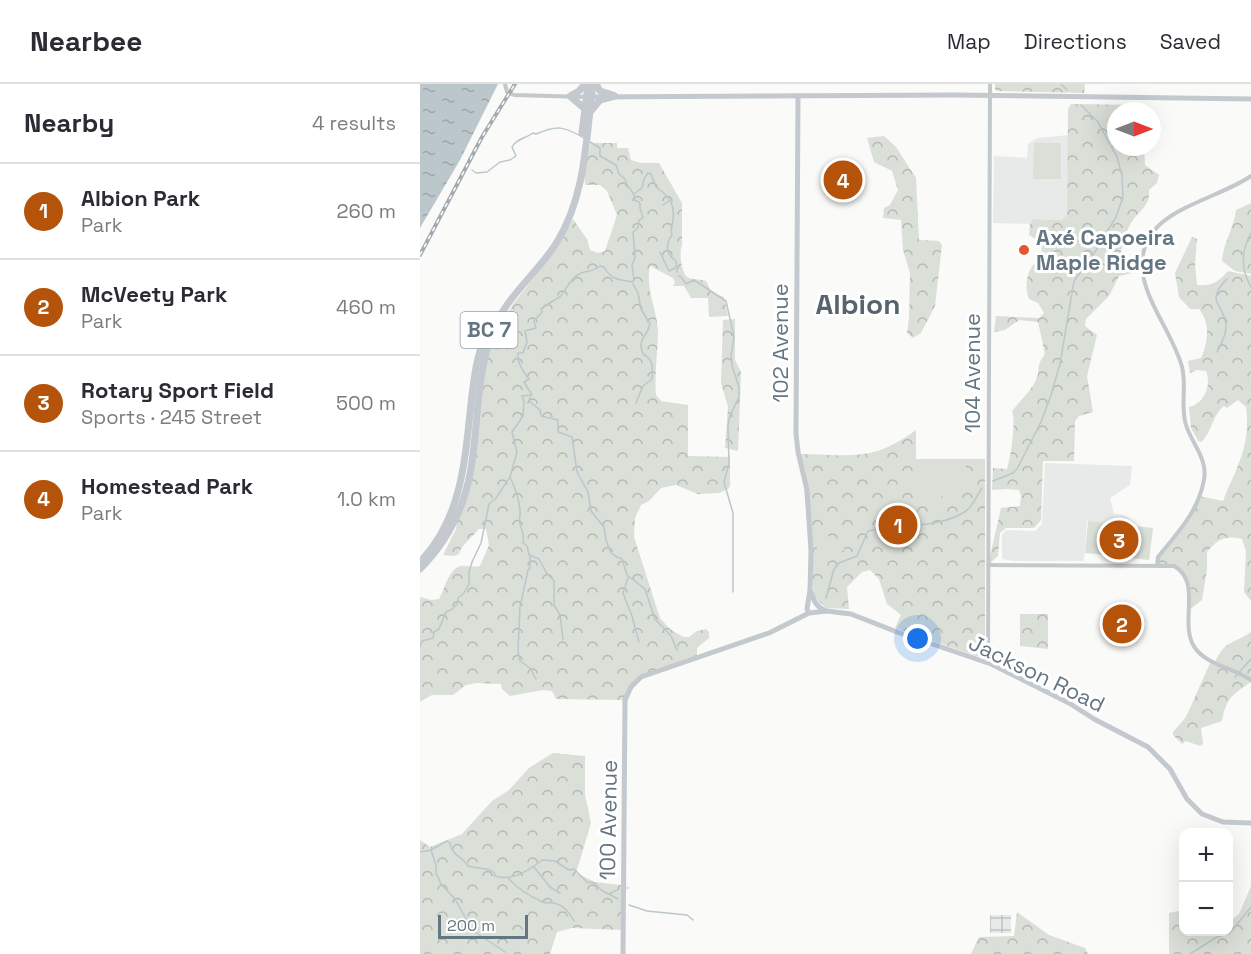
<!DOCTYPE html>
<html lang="en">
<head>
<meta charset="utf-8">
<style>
  :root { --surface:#fff; --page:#f2f2f3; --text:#2b2b33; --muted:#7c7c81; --line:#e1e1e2; --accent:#b45309 }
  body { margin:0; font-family:"Space Grotesk",sans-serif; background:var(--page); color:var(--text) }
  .controls { position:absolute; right:18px; bottom:18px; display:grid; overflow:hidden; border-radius:12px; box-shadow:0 6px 24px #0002 }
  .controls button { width:54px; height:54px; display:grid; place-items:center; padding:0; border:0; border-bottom:2px solid var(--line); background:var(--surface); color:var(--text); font:30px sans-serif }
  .compass { position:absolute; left:687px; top:18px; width:54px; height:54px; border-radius:50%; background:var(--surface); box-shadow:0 6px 24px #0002; rotate:90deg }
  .scale { position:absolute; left:18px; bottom:15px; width:90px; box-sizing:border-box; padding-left:6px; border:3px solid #657683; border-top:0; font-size:16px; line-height:21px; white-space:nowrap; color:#657683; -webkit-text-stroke:4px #fff; paint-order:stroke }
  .you { position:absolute; left:498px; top:555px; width:21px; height:21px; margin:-15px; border:4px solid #fff; border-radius:50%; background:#1a73e8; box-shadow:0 0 0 9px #1a73e833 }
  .badge { display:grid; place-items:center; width:39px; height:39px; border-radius:50%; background:var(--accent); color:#fff; font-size:20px; font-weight:700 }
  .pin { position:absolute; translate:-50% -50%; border:3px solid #fff; box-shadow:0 2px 6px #0006 }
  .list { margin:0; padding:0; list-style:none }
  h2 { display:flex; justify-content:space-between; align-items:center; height:78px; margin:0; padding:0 24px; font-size:26px }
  h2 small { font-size:20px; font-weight:400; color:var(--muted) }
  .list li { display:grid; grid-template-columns:39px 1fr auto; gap:18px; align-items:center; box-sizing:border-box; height:96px; padding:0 24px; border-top:2px solid var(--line) }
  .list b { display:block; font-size:22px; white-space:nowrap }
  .list p { margin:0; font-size:20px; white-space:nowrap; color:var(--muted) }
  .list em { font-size:20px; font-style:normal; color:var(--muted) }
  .map { position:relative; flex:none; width:831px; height:870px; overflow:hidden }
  header { display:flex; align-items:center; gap:36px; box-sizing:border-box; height:84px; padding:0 30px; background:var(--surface); border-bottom:2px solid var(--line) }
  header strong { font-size:28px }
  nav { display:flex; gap:33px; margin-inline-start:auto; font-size:21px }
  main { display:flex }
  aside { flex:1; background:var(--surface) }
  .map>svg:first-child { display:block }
</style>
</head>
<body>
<header>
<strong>Nearbee</strong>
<nav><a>Map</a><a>Directions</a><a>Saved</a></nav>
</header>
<main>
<aside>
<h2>Nearby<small>4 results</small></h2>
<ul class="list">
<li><span class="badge">1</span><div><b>Albion Park</b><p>Park</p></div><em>260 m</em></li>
<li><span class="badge">2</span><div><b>McVeety Park</b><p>Park</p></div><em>460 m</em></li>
<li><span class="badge">3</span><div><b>Rotary Sport Field</b><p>Sports · 245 Street</p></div><em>500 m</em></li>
<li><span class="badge">4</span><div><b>Homestead Park</b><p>Park</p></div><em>1.0 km</em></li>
</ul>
</aside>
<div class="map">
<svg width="831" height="870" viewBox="0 0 831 870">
  <defs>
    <pattern id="industrial-grid" width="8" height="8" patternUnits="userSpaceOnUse" patternTransform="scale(1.5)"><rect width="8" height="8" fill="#e8e9e9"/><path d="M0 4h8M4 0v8" fill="none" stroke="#c0c1c2"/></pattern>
    <pattern id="forest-crowns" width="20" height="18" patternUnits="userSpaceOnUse" patternTransform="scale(1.5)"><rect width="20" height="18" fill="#dadfd7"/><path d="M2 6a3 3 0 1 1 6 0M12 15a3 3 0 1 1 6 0" fill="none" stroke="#b4b9b4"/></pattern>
    <pattern id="water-ripples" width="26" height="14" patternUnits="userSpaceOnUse" patternTransform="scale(1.5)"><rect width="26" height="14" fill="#bbc7cb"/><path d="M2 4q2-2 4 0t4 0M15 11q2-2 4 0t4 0" fill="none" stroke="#9ca6aa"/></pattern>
  </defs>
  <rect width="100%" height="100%" fill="#fafaf8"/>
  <!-- built -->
  <g fill="#e8e9e9">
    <path d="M649,51L647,131L645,134L642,136L613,135L610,140L573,139L574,72L607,74L608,60L617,54Z"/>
    <path d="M625,379L712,382L710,401L690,414L694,430L704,431L715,439V442L667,437L664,477H593L582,475V451L586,446L615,447L622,440Z"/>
  </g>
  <!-- industrial -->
  <rect fill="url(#industrial-grid)" x="570" y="831" width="21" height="18"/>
  <!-- forest -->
  <g fill="url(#forest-crowns)">
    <path d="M575,0H665L664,9L577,7L575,5Z"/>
    <path d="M651,20L723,21L730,27H696V63H724L725,81L739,91L737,99L729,106C731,122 718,127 711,139C705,149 703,160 700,171L703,174L717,175V188L699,192L689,212L666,235L665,242L677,251L667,292L673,328L659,332L655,337L654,377H623L621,436L614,444H586L580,449L578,472L568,481L581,424L600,422L601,412L599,406L588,405L572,406L573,384L587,385C591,371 596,339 592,327C599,318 611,307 616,296C621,285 615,283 625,270L618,238L599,236L585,246L574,248L576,232L619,234L624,229L618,219L609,215C603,199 608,182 622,172L621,159L609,151L610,140L613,135L642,136L647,131L648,25Z"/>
    <path d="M464,52L476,63L496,94L499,156L519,157L522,161L515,222L501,249L493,254L487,249L489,234L490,189L483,166L481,136L463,134L464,124L470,121L478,106L472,87L454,78L447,54Z"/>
    <path d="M171,59H197V64H208L211,76L221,79H239L262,119V161C259,168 261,186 266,192C270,196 281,195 286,197L292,209L304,213L308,232L289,233L288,214H271L264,202H253L255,198L253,194L230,182C225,206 237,224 238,248C238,269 234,290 236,311L241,317L268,321V372L310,373V402L308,405L299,409L278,410L256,401L241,404L229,417L221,421L215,434L214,453L240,534L250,545L263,553H269L277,547L286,545L289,548V554L277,564V573L221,593L205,616L136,615L132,607L123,606L90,612L82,605L81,600L57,599L46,601L33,611H12L0,618V513L11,516L19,515C25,505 28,485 41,482C48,481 53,484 60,482L69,461L66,445H59L42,463L39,470L34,472L23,471L36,445L38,430L50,391L64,285L77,246L94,219L138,162L153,135L167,155L170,166L178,169L185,167L197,131L187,107L180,101H165L164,90Z"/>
    <path d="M831,119V190L815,187L802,177C803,159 814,144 816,126Z"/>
    <path d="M772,153L777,155L775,180L777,201C793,202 798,198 808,187L831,192V517L824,508L826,467L822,455C805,451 798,455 787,468V486L782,516L768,527V500L759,485L737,481V474L768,436L779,412L803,417C817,382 831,362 826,323L818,316L807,324L804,322C792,331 792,349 781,358L778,357L771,344L769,323C784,320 792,301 786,287L777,286L770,289L768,277L781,274C788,258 791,240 779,225H770L759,213L755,189Z"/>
    <path d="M315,235V276L321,288L318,367L305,364L308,323L301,299L303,236Z"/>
    <path d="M496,346V375H565V575L475,544L481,531L467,520L459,495L450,486L442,488L427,503L429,525L406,524L394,513L381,370C432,371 452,378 496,346Z"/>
    <path d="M600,530H628V565L600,562Z"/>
    <path d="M831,548V598C812,611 806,614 802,637L781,644L783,660L780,662L766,657L762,660L753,651V648L766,633L791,577L795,578C806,555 814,560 831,548Z"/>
    <path d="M133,669L165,672V711L171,739L156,789L175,798L201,801V846L152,844L137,848L130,870H0V756L10,763L42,750L72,717L89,706L109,684Z"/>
    <path d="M831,802V870H749V829L763,826L764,848H808L809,838L819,830Z"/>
    <path d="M597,828L629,851L665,864L668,870H551L559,853L594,852Z"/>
  </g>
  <!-- pitch -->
  <g fill="#dadfd7">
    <path d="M614,59H641V95H613Z"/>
    <path d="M509,377H546V402H526L528,411L502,418L500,416L494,388L509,386Z"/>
    <path d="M668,437L733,444L729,476L665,469Z"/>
    <path d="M396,448L404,449L425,465L398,486Z"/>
  </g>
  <!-- water -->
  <path fill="url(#water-ripples)" d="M0,0H78L40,76L0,144Z"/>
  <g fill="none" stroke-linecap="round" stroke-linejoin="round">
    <!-- stream -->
    <g stroke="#bbc7cb" stroke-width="1.5">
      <path d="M641,0L647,6"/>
      <path d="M52,86L56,89L67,88L80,78L90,76L96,72L92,63C97,54 105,55 113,49L116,50C137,41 144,42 164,54"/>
      <path d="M215,109L222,104L224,95L228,89L231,90L236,103C249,112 255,119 253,136C252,143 250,144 252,151C245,161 246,170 256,177L257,188"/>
      <path d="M243,121L249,117"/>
      <path d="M831,149C821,167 820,184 831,203"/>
      <path d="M240,168L249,187L255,184"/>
      <path d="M258,192L261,193L266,200L274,196L306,217L314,253L311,272L312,282L319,303V313L310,332L308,341L309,380L304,398L313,429V508"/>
      <path d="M213,200L218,209L221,225L230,240C227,254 217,253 223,270C235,276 232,285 232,295L223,302L216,319"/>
      <path d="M797,268C801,260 807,250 806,241C804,220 784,218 807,195"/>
      <path d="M110,313L109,317L120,326L121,332L138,336V348L152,353L157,388L168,408L171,427L184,443L186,456L191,469L197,473L202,475L207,491L225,505L235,535L251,552L257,566"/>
      <path d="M90,393C95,403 101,421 100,431C100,436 98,436 100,440C102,448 105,451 103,459L107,462L109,471L119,475L126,488L134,497V521L140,531L143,555"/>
      <path d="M573,397L593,389L597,385L621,338L631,311L640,280L654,197L673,171L696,133L703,113L702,91L697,73L678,38L661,21"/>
      <path d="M110,471V484L108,486L100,523L98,567L100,577L110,584L116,595"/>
      <path d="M208,494L203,509L212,532L219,558"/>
      <path d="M406,514L414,485L419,479L437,472L448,447C479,439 517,446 546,427C553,422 557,411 562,404"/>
      <path d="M0,563L2,557L13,554L14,548L19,545L26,528L31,526L37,520L38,514L44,509L49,500V488L52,478L61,459L69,420L76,414L90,393L97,368L92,348L103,332L104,317L102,312L112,311L104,298L109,295C103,288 97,279 98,269H103L107,258L105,247L116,244L114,237L122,228L121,225C125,222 137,214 140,213C146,206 151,193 161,189C170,186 170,189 180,182L184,183C192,197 199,195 213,198L214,196L212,181L215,174L213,148L218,144L219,136L223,134L220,124V119L215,116C214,105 206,104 205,95L199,90L196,81L180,72V64L170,58"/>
      <path d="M815,593L831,575"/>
      <path d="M11,766L16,781V789L21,800L35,815L52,846L85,868"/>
      <path d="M0,768L11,766L27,757L30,759C31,771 43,773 48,782C55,784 65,784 72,787C79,792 70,791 79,793C94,796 111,785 122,776L135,777L149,786L154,785L167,798L175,799L181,806L198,815"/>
      <path d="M114,783L130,803L140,809"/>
      <path d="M88,794C97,804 111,813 123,818C128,820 128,818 133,819C142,820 149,828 154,837"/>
      <path d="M207,804H208"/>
      <path d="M189,810L199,805"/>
      <path d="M209,821L227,827L267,831L273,836"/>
      <path d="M770,870L797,853L809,850L831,823"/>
    </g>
    <!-- minor -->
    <g stroke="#c3c8cc" stroke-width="4">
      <path d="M85,0L87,8L94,11L167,13"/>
      <path d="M568,481L754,482C783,498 758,540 775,564C787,581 814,584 831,596"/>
      <path d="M737,481L738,473C758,448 778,428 784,396C788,375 772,360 766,341C760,322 767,302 762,283C751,240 700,192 733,148C752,122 804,111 831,92"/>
      <path d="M568,579L570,0"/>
    </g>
    <!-- major -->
    <g stroke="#c3c9ce" stroke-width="5">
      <path d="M378,12L376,350L378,368L387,406L391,467L390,506L387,525L389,529"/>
      <path d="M170,13L535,11L831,15"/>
      <path d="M391,508C394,518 397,523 406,527"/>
      <path d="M203,870L205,616L211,603L221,593L349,549L389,529L407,527L431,530L477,548L571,580L649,619L674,635L728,663L750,685L767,715L782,730L803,738L831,739"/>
    </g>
    <!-- highway -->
    <g stroke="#c3c9ce" stroke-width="7">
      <path d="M176,0L180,7L193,11"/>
      <path d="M165,25L150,12L159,7L165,0"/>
      <path d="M171,27L180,16L195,12"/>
      <path d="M162,49L168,0"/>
      <path d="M0,478C44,432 45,371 52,311C55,286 58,264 71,241"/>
      <path d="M0,485C26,459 43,426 50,390C59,342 55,293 73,247C86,212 118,189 137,158C166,111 166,54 173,0"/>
    </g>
    <defs>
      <path id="rail" d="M0,171L62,53L95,0"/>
    </defs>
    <!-- rail casing -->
    <use href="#rail" stroke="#a2aab0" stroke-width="4"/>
    <!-- rail -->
    <use href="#rail" stroke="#fff" stroke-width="1.5" stroke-dasharray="4.5" stroke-linecap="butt"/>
  </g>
  <!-- markers -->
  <circle fill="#e4572e" stroke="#fff" stroke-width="2" cx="604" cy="166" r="6"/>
  <g text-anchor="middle" stroke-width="6" stroke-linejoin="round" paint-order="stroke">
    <!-- shield labels -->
    <rect fill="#fff" stroke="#939fa8" stroke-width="1.5" x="40.5" y="228" width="57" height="36" rx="4.5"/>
    <g font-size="21" font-weight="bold" fill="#657683">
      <text x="69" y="253">BC 7</text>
    </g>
    <!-- poi labels -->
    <g font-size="22" font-weight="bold" fill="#657683" stroke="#fff" text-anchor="start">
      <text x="616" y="161">Axé Capoeira<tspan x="616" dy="25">Maple Ridge</tspan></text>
    </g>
    <!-- street labels -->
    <g font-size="22" fill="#657683" stroke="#fff">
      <text transform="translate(360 259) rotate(-90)" y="8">102 Avenue</text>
      <text transform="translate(552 289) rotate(-90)" y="8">104 Avenue</text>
      <text transform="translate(617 589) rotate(26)" y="8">Jackson Road</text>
      <text transform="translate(188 736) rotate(-89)" y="8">100 Avenue</text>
    </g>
    <!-- district labels -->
    <g font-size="28" font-weight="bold" fill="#57646e" stroke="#fff">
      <text x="438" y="230">Albion</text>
    </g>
  </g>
</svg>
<div class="controls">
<button>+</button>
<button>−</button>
</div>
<svg class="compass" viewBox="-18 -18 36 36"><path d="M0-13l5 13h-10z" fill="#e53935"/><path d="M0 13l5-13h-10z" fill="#7c7c81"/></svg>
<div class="scale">200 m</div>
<div class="you"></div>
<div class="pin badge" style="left:478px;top:441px">1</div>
<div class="pin badge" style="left:702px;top:540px">2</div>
<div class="pin badge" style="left:699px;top:456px">3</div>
<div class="pin badge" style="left:423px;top:96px">4</div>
</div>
</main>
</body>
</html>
